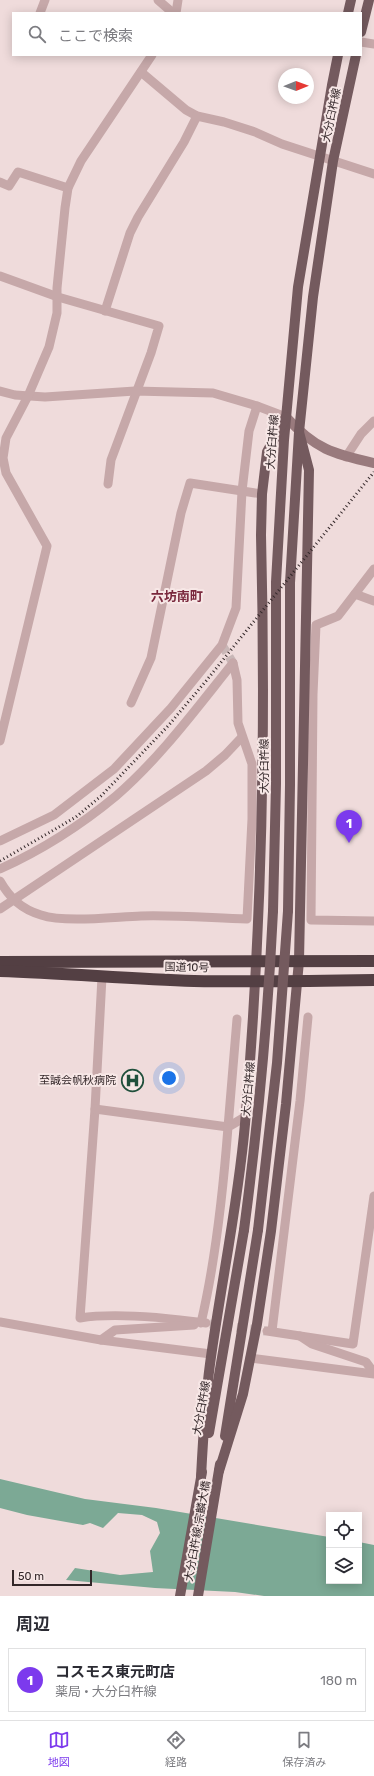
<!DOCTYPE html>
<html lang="ja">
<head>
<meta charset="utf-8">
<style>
  :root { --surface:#fff; --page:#f2f2f3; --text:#2b2b33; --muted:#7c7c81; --line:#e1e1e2; --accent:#7c3aed }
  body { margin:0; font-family:Rubik,"Noto Sans JP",sans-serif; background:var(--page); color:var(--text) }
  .controls { position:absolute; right:12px; bottom:12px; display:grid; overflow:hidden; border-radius:0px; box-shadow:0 2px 10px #0003 }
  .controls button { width:36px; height:36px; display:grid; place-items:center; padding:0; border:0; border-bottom:1px solid var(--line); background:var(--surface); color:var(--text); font:20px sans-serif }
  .compass { position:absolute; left:278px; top:68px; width:36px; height:36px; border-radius:50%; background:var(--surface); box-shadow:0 2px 10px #0003; rotate:89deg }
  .scale { position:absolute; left:12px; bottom:10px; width:80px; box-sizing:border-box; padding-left:4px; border:2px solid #332729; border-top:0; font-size:11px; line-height:14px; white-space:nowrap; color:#332729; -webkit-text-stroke:3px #f7e7e6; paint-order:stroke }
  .you { position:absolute; left:169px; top:1078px; width:14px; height:14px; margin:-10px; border:3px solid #fff; border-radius:50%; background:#1a73e8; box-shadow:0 0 0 6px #1a73e833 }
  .badge { display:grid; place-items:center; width:26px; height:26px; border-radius:50%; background:var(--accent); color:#fff; font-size:13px; font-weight:700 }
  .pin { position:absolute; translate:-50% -33px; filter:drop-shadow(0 1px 2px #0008) }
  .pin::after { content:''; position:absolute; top:21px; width:14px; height:12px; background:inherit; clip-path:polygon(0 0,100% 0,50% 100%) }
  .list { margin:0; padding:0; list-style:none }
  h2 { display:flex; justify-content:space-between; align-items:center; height:52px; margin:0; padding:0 16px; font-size:17px }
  h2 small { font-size:13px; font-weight:400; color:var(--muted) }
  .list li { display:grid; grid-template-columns:26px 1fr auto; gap:12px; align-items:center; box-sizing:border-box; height:64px; margin:0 8px 8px; padding:0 8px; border:1px solid var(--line); border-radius:0px }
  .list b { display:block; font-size:15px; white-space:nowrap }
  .list p { margin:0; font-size:13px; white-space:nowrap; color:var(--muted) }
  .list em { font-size:13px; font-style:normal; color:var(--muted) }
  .icon { flex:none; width:22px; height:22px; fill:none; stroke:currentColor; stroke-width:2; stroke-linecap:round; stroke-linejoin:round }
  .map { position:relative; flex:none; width:374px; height:1596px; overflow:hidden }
  .search { position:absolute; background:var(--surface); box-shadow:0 2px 10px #0003; left:12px; right:12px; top:12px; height:44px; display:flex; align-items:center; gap:10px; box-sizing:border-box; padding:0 14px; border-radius:0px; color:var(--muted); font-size:15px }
  .sheet { height:124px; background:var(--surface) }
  nav { display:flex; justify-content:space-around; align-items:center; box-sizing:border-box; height:56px; border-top:1px solid var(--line); background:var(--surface); font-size:11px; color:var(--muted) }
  nav a { display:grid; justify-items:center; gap:2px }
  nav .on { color:var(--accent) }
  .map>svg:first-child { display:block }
</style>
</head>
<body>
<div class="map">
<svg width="374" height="1596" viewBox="0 0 374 1596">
  <rect width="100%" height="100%" fill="#efdbdb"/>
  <!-- water -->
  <path fill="#7ca995" d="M0,1479L85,1499L156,1508L329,1537V1581H359V1542L374,1545V1596H264L235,1592L155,1588L66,1580L75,1568L120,1575L153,1572L150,1551L160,1533L157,1522L142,1515L118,1513L103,1528L90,1523L83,1525L27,1515L0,1508Z"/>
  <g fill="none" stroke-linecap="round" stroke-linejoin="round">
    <!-- street-tunnel -->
    <g stroke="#c9b7b7" stroke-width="9" stroke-dasharray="9 4.5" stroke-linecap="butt">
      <path d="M222,645L233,663"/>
      <path d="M210,1324L266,1331"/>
    </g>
    <!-- street -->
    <g stroke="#c6a8a9" stroke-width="9">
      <path d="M158,0L173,13"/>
      <path d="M40,13L45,0"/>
      <path d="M176,13L178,0"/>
      <path d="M361,42L374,44"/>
      <path d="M141,72L186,110L197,116L224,122L255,132L282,144L374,174"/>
      <path d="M0,182L9,186L18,172L68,188"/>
      <path d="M0,276L58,297L159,326L151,353L111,460L108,484"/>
      <path d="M105,311L130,233L138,217L184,142L197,116"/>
      <path d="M0,391L15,395L45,397L135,391L213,393L257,406L286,417"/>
      <path d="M346,457L361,434L374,421"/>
      <path d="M374,569L338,616L316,625L313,694L311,920L374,921"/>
      <path d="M355,594L374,601"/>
      <path d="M131,703L151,658L181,513L190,483L262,494"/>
      <path d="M0,741L47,546L6,473L3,458L6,438L28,396L49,347L57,313V288L65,208L68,188L81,161L152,55"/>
      <path d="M0,841L54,815L114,769L171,708L222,645L236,608L242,491L249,431L257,406"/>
      <path d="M0,869C42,850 81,825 116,796C160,758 196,709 233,663"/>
      <path d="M0,881C10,898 21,909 41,915C65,923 113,917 141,916C176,915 212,918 247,919L252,819V764L238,723L237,680L233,663"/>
      <path d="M0,909L206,771L225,755L242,737"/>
      <path d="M102,977L95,1109L80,1318C117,1312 169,1318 206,1323"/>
      <path d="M95,1109L228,1127L237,1019"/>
      <path d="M0,1322L101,1340L211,1354"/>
      <path d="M201,1323C216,1259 223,1193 228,1127L245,1117"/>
      <path d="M267,1331L353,1344L374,1196"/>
      <path d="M272,1331L300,1101L308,1017"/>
      <path d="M300,1336L312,1344L366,1362L374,1373"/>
      <path d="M101,1340L115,1330L194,1325"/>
      <path d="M250,1358L374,1374"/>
    </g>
    <!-- secondary -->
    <path stroke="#997a7d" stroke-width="10" d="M286,417C315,449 333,454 374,463"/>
    <!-- primary -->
    <g stroke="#745a5e" stroke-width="10">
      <path d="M348,13L351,0"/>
      <path d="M361,32L369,0"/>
      <path d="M273,911L276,784V582L284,440L298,287L332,85L338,55"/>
      <path d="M288,911L290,785V583L299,432L313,297L333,161L356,55"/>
      <path d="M209,1433L244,1230"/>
      <path d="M225,1436L258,1230"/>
      <path d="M219,1471L243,1394L257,1324L271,1231L286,1104L299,961L309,470L299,432"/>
      <path d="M201,1477C203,1439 205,1401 210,1364C221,1283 238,1205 245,1124C262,928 266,732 261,535L262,494L267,452L286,417"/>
      <path d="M180,1596L202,1472"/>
      <path d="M198,1596L220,1464"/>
    </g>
    <!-- highway -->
    <g stroke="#533f43" stroke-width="12">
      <path d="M0,962L374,961"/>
      <path d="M0,971C65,973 129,979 194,981C254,982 314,981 374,980"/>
    </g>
    <!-- rail -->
    <path stroke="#332729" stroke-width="3" stroke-dasharray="1 3" stroke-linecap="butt" d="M0,861L76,817L101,796L168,726L206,681L374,472"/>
    <!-- primary-bridge -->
    <g stroke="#745a5e" stroke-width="10">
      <path d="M244,1230C258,1124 268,1018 273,911"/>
      <path d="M258,1230L277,1063L288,911"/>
    </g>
  </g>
  <!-- icons -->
  <defs>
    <symbol id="hospital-ring" viewBox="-11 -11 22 22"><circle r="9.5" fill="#f7e7e6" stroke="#21503c" stroke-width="1.5"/><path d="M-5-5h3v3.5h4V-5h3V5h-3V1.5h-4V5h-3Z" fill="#21503c"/></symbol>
  </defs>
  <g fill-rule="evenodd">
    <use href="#hospital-ring" x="120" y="1068" width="25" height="25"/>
  </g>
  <g text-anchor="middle" stroke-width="4" stroke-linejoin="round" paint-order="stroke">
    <!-- street labels -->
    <g font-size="11" fill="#332729" stroke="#f7e7e6">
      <text transform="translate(331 115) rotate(-78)" y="4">大分臼杵線</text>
      <text transform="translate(272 442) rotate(-86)" y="4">大分臼杵線</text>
      <text transform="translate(264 766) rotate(-90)" y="4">大分臼杵線</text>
      <text transform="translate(187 967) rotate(1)" y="4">国道10号</text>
      <text transform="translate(248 1089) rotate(-85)" y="4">大分臼杵線</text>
      <text transform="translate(201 1408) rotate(-80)" y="4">大分臼杵線</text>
      <text transform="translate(197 1531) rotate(-80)" y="4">大分臼杵線;宗麟大橋</text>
    </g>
    <!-- poi labels -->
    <g font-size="11" fill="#332729" stroke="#f7e7e6" text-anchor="end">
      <text x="116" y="1084">至誠会帆秋病院</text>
    </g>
    <!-- quarter labels -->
    <g font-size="13" font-weight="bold" fill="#7a283d" stroke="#f7e7e6">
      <text x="177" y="601">六坊南町</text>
    </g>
  </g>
</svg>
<div class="controls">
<button><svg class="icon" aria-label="locate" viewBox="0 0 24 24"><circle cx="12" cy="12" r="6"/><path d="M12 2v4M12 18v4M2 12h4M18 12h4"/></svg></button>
<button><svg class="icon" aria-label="layers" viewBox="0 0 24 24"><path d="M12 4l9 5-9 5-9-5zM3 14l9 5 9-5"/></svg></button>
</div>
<svg class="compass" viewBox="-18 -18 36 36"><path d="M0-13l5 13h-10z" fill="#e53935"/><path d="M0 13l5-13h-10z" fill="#7c7c81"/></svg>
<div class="scale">50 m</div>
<div class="you"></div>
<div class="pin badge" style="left:349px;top:843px">1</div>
<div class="search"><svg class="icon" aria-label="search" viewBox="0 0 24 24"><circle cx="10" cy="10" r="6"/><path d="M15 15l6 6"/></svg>ここで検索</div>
</div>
<section class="sheet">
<h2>周辺<small></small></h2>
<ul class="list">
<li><span class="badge">1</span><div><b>コスモス東元町店</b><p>薬局 · 大分臼杵線</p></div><em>180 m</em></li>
</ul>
</section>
<nav>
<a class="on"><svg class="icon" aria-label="map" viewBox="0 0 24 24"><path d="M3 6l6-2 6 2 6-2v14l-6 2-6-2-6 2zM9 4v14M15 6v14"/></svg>地図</a>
<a><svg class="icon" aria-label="directions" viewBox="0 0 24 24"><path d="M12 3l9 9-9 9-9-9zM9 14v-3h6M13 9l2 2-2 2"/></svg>経路</a>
<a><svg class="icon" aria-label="saved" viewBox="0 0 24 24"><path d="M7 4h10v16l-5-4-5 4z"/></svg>保存済み</a>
</nav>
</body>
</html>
